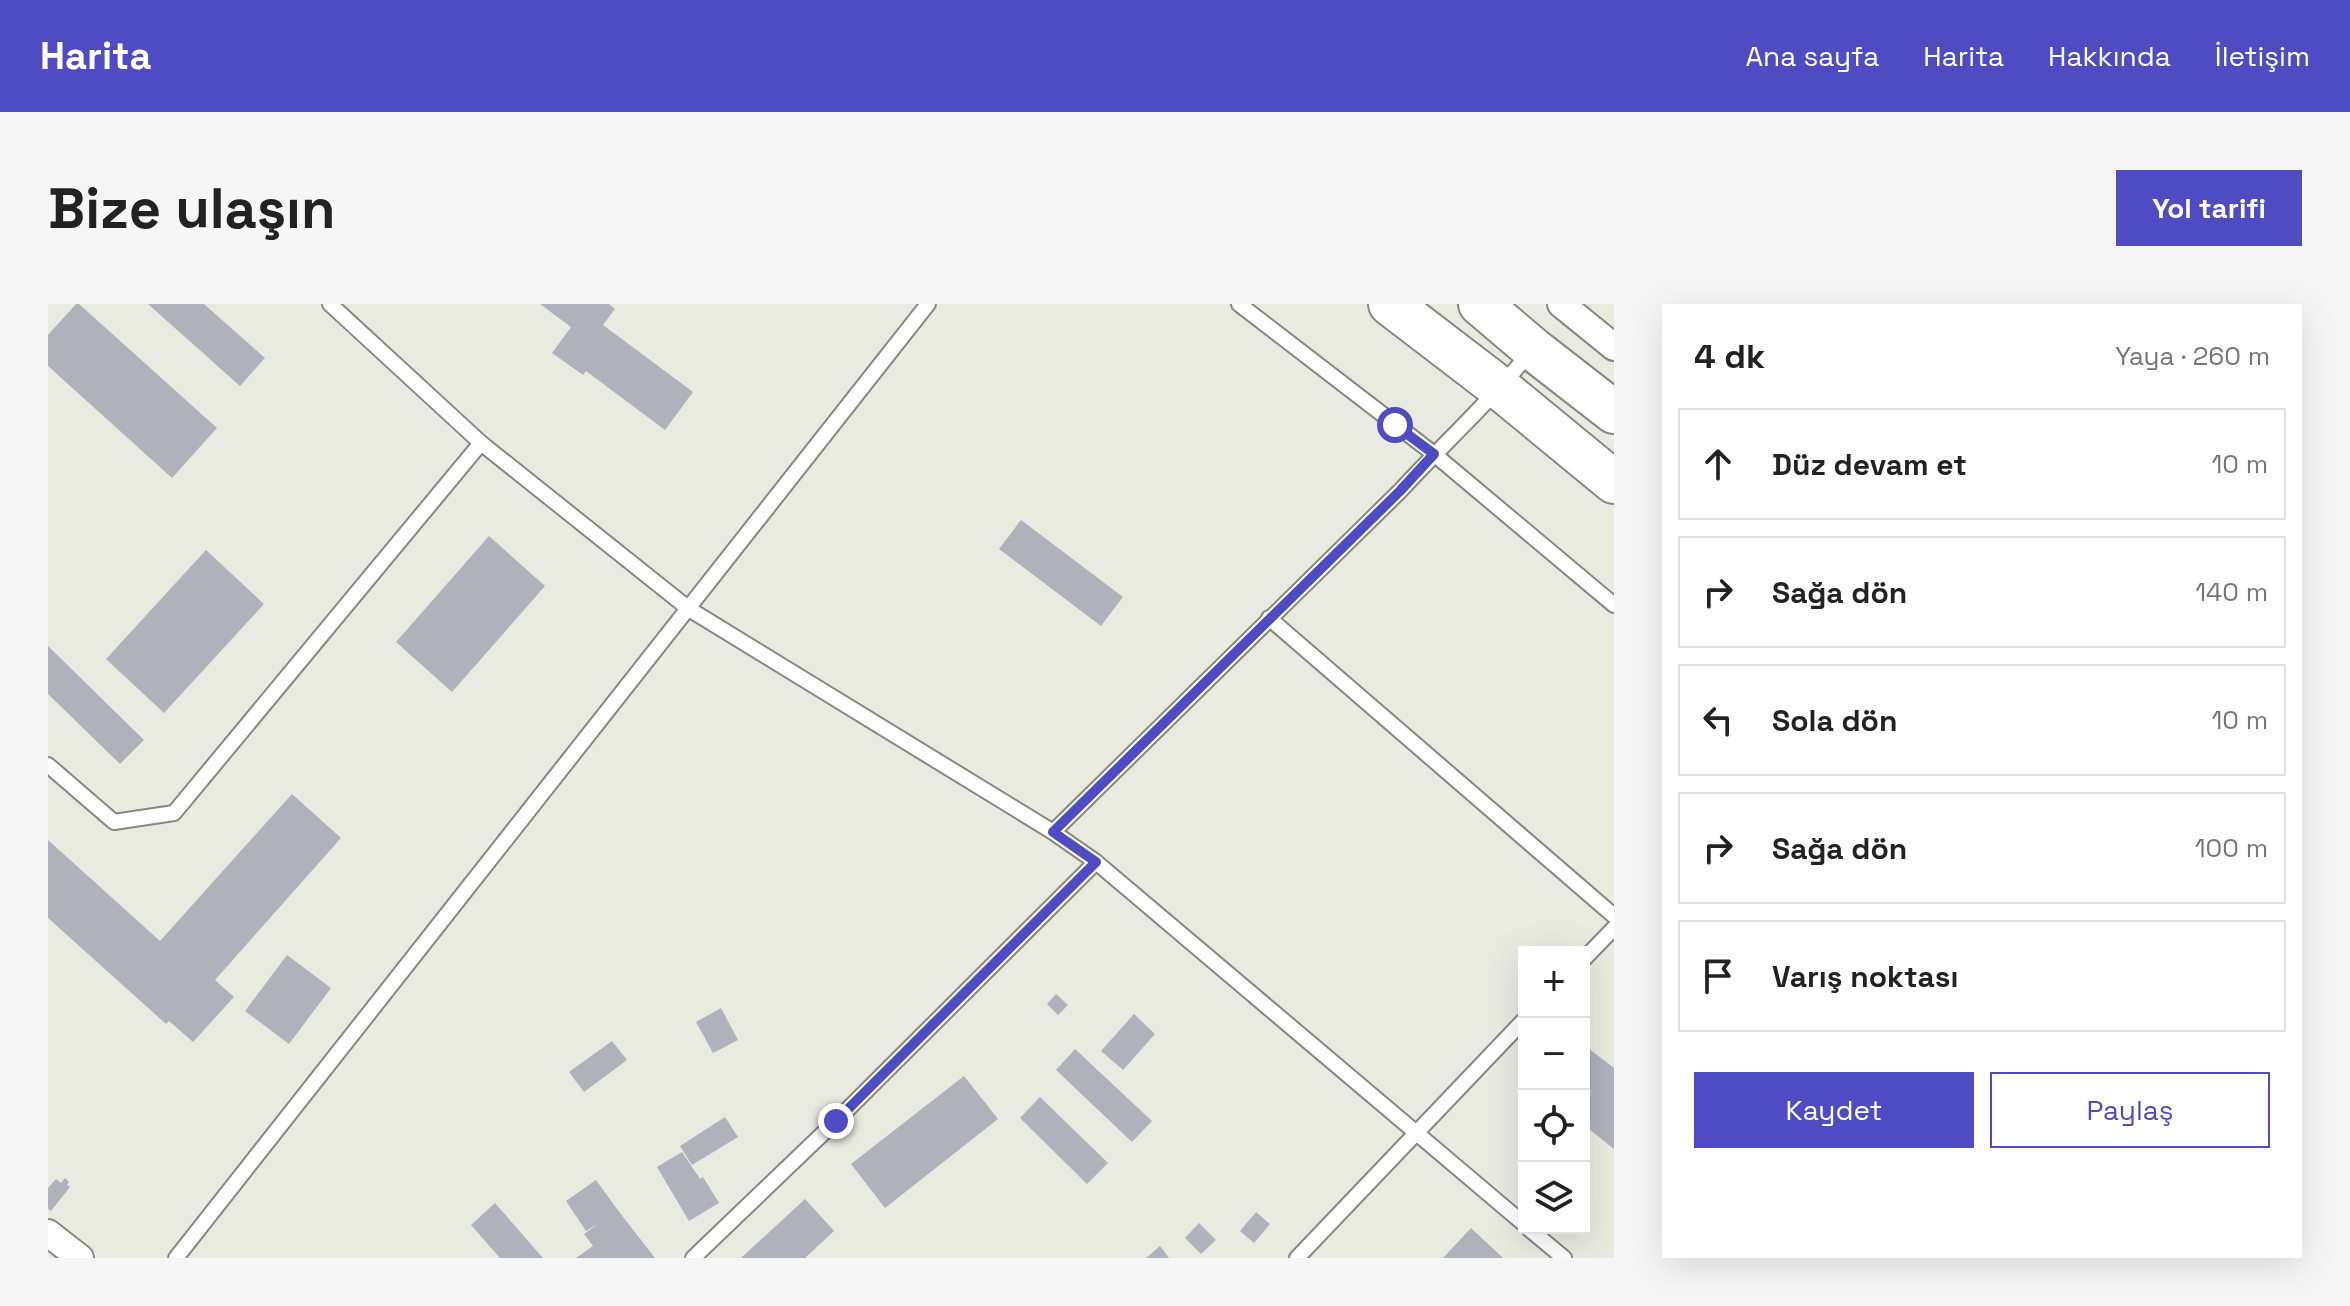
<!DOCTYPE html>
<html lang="tr">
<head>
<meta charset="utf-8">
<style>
  :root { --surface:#fff; --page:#f6f6f6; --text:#222; --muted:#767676; --line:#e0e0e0; --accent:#4f4cc3 }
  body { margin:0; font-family:"Space Grotesk",sans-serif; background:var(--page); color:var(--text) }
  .controls { position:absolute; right:24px; bottom:24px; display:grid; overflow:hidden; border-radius:0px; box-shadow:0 8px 32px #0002 }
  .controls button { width:72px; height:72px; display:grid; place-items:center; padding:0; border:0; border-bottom:2px solid var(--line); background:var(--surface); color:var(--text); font:40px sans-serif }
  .stop { position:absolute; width:24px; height:24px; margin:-18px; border:6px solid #4f4cc3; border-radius:50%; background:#fff }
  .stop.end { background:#4f4cc3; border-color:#fff; box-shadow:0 2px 8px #0008 }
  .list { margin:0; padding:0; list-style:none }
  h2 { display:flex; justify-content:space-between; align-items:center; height:104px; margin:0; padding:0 32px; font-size:34px }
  h2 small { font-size:26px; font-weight:400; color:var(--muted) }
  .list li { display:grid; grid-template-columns:52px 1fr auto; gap:24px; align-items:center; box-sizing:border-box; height:112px; margin:0 16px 16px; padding:0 16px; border:2px solid var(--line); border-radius:0px }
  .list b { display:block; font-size:30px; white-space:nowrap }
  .list em { font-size:26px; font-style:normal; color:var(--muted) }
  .actions { display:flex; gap:16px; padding:24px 32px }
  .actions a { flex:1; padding:18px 0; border:2px solid var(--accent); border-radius:0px; text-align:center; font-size:28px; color:var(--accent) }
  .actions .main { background:var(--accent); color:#fff }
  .icon { flex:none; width:44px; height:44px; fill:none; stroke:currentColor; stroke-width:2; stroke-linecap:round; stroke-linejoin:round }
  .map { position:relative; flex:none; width:1566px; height:954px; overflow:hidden; border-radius:0px }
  header { display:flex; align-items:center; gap:48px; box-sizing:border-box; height:112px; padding:0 40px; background:var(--accent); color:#fff }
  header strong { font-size:38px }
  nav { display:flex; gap:44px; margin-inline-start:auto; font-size:28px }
  .intro { display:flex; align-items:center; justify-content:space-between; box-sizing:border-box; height:192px; padding:0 48px }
  h1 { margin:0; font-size:56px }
  .button { padding:20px 36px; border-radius:0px; background:var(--accent); color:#fff; font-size:28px; font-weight:700 }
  main { display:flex; gap:48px; padding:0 48px }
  aside { flex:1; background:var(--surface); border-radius:0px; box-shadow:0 8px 32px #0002 }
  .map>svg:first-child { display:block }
</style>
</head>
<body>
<header>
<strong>Harita</strong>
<nav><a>Ana sayfa</a><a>Harita</a><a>Hakkında</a><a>İletişim</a></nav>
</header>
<div class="intro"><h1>Bize ulaşın</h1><a class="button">Yol tarifi</a></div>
<main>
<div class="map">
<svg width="1566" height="954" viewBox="0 0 1566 954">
  <rect width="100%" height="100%" fill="#e9ebe1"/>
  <!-- building -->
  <g fill="#b0b2bb">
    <path d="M28,0H31L169,124L124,174L0,62V31Z"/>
    <path d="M100,0H156L217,54L192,82Z"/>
    <path d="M492,0H561L567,5L555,21L645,88L617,126L538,67L535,71L504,49L523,23Z"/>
    <path d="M973,216L1075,293L1053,322L951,245Z"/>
    <path d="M441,232L497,282L404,388L348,338Z"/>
    <path d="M158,246L216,300L116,409L58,355Z"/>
    <path d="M0,342L96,436L72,460L0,390Z"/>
    <path d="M244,490L293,534L167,676L186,693L145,738L121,717L118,720L0,614V536L112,637Z"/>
    <path d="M239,651L283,684L241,740L197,707Z"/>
    <path d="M1008,690L1020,701L1010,711L999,700Z"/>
    <path d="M673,704L690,736L665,749L648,718Z"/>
    <path d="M1086,710L1107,730L1075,766L1053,747Z"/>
    <path d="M564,737L579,756L536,788L521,768Z"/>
    <path d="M1536,741L1566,764V845L1536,821Z"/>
    <path d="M1027,745L1104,817L1084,838L1008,766Z"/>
    <path d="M916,772L950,815L837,904L803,860Z"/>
    <path d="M992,793L1060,859L1039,880L972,814Z"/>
    <path d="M677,813L690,833L644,861L632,842Z"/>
    <path d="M634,848L652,875L655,873L671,899L641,917L609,863Z"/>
    <path d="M17,874L21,878L19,881L22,883L3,907L0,905V884L8,875L13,879Z"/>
    <path d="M548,876L569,905L607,954H528L545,942L536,930L551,919L538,927L518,897Z"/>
    <path d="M757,895L786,927L757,954H693Z"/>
    <path d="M447,899L495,954H452L423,921Z"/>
    <path d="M1208,908L1222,920L1206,939L1192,927Z"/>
    <path d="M1151,919L1168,936L1153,950L1137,934Z"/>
    <path d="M1423,924L1455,954H1395Z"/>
    <path d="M1112,942L1121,954H1098Z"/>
  </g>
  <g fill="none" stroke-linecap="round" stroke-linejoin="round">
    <defs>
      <g id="service">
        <path d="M282,0L433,139L641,305L1005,528L1048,558L1476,920"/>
        <path d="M1191,0L1386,150L1566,301"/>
        <path d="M1221,314L1566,612"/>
        <path d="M0,461L66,518L126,509L433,139"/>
        <path d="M1005,528L1352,187C1395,140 1442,98 1482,48"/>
        <path d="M1536,655L1566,624"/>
        <path d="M1480,924L1516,954"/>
        <path d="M128,954L880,0"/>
        <path d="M645,954L788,817L1048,558"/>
        <path d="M1249,954L1476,716"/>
      </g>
      <g id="minor">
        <path d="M1513,0L1566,43"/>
        <path d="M0,929L32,954"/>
      </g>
      <g id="primary">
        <path d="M1342,0L1453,85L1566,178"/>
        <path d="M1432,0L1485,45L1566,108"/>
      </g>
    </defs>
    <!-- service casing -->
    <use href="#service" stroke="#878980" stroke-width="18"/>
    <!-- minor casing -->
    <use href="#minor" stroke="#878980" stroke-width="30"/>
    <!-- primary casing -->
    <use href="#primary" stroke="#878980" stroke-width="46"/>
    <!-- service -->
    <use href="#service" stroke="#fff" stroke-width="14"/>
    <!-- minor -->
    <use href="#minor" stroke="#fff" stroke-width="26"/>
    <!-- primary -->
    <use href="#primary" stroke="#fff" stroke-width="42"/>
  </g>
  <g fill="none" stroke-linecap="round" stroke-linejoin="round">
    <!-- route -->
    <path stroke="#4f4cc3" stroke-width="10" d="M788,817L1048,558L1005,528L1352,187L1386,150L1347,121"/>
  </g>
</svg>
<div class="controls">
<button>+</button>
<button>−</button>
<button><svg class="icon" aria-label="locate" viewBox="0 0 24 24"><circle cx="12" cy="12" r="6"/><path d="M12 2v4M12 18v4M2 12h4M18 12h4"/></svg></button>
<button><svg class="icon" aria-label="layers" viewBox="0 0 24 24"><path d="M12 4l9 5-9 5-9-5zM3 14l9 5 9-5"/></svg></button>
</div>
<div class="stop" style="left:1347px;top:121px"></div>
<div class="stop end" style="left:788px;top:817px"></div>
</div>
<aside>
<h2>4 dk<small>Yaya · 260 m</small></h2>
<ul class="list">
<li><svg class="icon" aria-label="ahead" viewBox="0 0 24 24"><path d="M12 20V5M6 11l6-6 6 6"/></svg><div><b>Düz devam et</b></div><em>10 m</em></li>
<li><svg class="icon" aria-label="right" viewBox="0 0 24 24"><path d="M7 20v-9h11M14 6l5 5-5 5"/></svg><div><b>Sağa dön</b></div><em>140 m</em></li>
<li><svg class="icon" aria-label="left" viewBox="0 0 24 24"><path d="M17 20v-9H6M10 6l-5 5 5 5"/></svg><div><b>Sola dön</b></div><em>10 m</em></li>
<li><svg class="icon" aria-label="right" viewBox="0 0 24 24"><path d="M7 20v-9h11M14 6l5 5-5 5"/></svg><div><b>Sağa dön</b></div><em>100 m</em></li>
<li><svg class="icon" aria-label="arrive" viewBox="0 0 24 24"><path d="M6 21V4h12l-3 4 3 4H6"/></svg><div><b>Varış noktası</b></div></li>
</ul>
<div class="actions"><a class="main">Kaydet</a><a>Paylaş</a></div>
</aside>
</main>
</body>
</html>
